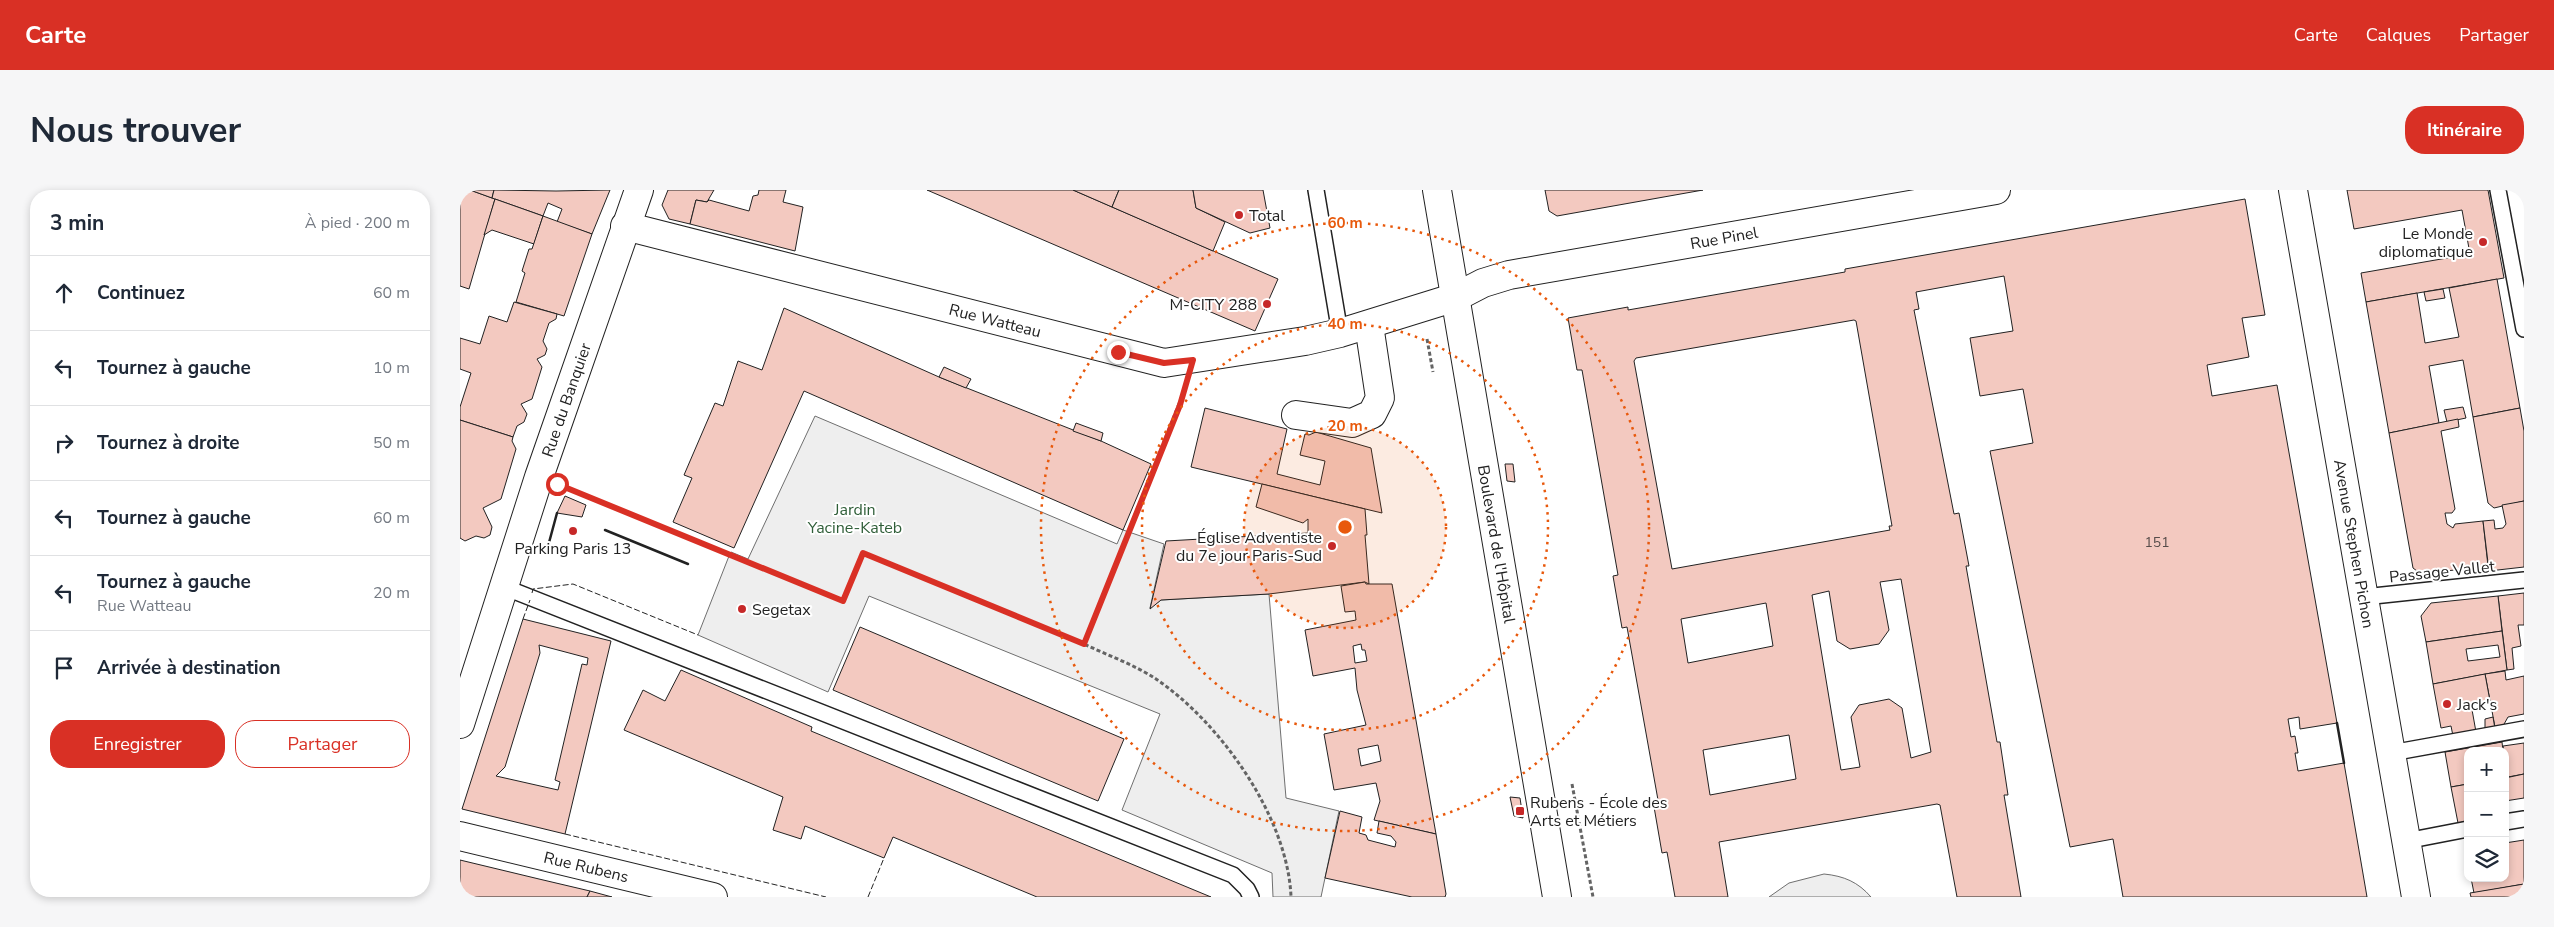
<!DOCTYPE html>
<html lang="fr">
<head>
<meta charset="utf-8">
<style>
  :root { --surface:#fff; --page:#f6f6f7; --text:#1f2937; --muted:#747a83; --line:#e0e1e3; --accent:#d93025 }
  body { margin:0; font-family:"Nunito Sans",sans-serif; background:var(--page); color:var(--text) }
  .controls { position:absolute; right:15px; bottom:15px; display:grid; overflow:hidden; border-radius:10px; box-shadow:0 2px 8px #0003 }
  .controls button { width:45px; height:45px; display:grid; place-items:center; padding:0; border:0; border-bottom:1px solid var(--line); background:var(--surface); color:var(--text); font:25px sans-serif }
  .stop { position:absolute; width:15px; height:15px; margin:-11px; border:4px solid #d93025; border-radius:50%; background:#fff }
  .stop.end { background:#d93025; border-color:#fff; box-shadow:0 1px 5px #0008 }
  .list { margin:0; padding:0; list-style:none }
  h2 { display:flex; justify-content:space-between; align-items:center; height:65px; margin:0; padding:0 20px; font-size:21px }
  h2 small { font-size:16px; font-weight:400; color:var(--muted) }
  .list li { display:grid; grid-template-columns:32px 1fr auto; gap:15px; align-items:center; box-sizing:border-box; height:75px; padding:0 20px; border-top:1px solid var(--line) }
  .list b { display:block; font-size:19px; white-space:nowrap }
  .list p { margin:0; font-size:16px; white-space:nowrap; color:var(--muted) }
  .list em { font-size:16px; font-style:normal; color:var(--muted) }
  .actions { display:flex; gap:10px; padding:15px 20px }
  .actions a { flex:1; padding:11px 0; border:1px solid var(--accent); border-radius:20px; text-align:center; font-size:18px; color:var(--accent) }
  .actions .main { background:var(--accent); color:#fff }
  .icon { flex:none; width:28px; height:28px; fill:none; stroke:currentColor; stroke-width:2; stroke-linecap:round; stroke-linejoin:round }
  .map { position:relative; flex:none; width:2064px; height:707px; overflow:hidden; border-radius:20px }
  header { display:flex; align-items:center; gap:30px; box-sizing:border-box; height:70px; padding:0 25px; background:var(--accent); color:#fff }
  header strong { font-size:24px }
  nav { display:flex; gap:28px; margin-inline-start:auto; font-size:18px }
  .intro { display:flex; align-items:center; justify-content:space-between; box-sizing:border-box; height:120px; padding:0 30px }
  h1 { margin:0; font-size:35px }
  .button { padding:12px 22px; border-radius:20px; background:var(--accent); color:#fff; font-size:18px; font-weight:700 }
  main { display:flex; gap:30px; padding:0 30px }
  aside { flex:1; background:var(--surface); border-radius:20px; box-shadow:0 2px 8px #0003 }
  .map>svg:first-child { display:block }
</style>
</head>
<body>
<header>
<strong>Carte</strong>
<nav><a>Carte</a><a>Calques</a><a>Partager</a></nav>
</header>
<div class="intro"><h1>Nous trouver</h1><a class="button">Itinéraire</a></div>
<main>
<aside>
<h2>3 min<small>À pied · 200 m</small></h2>
<ul class="list">
<li><svg class="icon" aria-label="ahead" viewBox="0 0 24 24"><path d="M12 20V5M6 11l6-6 6 6"/></svg><div><b>Continuez</b></div><em>60 m</em></li>
<li><svg class="icon" aria-label="left" viewBox="0 0 24 24"><path d="M17 20v-9H6M10 6l-5 5 5 5"/></svg><div><b>Tournez à gauche</b></div><em>10 m</em></li>
<li><svg class="icon" aria-label="right" viewBox="0 0 24 24"><path d="M7 20v-9h11M14 6l5 5-5 5"/></svg><div><b>Tournez à droite</b></div><em>50 m</em></li>
<li><svg class="icon" aria-label="left" viewBox="0 0 24 24"><path d="M17 20v-9H6M10 6l-5 5 5 5"/></svg><div><b>Tournez à gauche</b></div><em>60 m</em></li>
<li><svg class="icon" aria-label="left" viewBox="0 0 24 24"><path d="M17 20v-9H6M10 6l-5 5 5 5"/></svg><div><b>Tournez à gauche</b><p>Rue Watteau</p></div><em>20 m</em></li>
<li><svg class="icon" aria-label="arrive" viewBox="0 0 24 24"><path d="M6 21V4h12l-3 4 3 4H6"/></svg><div><b>Arrivée à destination</b></div></li>
</ul>
<div class="actions"><a class="main">Enregistrer</a><a>Partager</a></div>
</aside>
<div class="map">
<svg width="2064" height="707" viewBox="0 0 2064 707">
  <rect width="100%" height="100%" fill="#fff"/>
  <!-- green -->
  <g fill="#eee" stroke="#6f6f6f">
    <path d="M355,226L657,354L663,340L704,354L690,418L701,410L809,404L826,608L879,621L861,707H813L812,683L662,620L700,524L409,406L368,502L238,445L269,366L271,362L288,369Z"/>
    <path d="M1364,684C1384,686 1398,692 1411,707H1309L1329,693Z"/>
  </g>
  <!-- building -->
  <g fill="#f3c9c0" stroke="#222" fill-rule="evenodd">
    <path d="M0,0H10L35,9L9,99L0,96Z"/>
    <path d="M10,0H34L32,8Z"/>
    <path d="M34,0L96,1L150,0L132,44L97,32L102,19L88,13L83,26L32,8Z"/>
    <path d="M208,0H254L247,12L236,10L230,34L209,29L202,15Z"/>
    <path d="M299,0H326L323,12L343,17L335,61L230,34L236,10L247,12L249,10L289,21L293,6L298,5Z"/>
    <path d="M467,0H613L818,89L795,141Z"/>
    <path d="M613,0H659L652,17Z"/>
    <path d="M659,0H733L736,18L765,32L753,61L652,17Z"/>
    <path d="M733,0H803L810,38L790,43L736,18Z"/>
    <path d="M1085,0H1243L1097,26L1089,21Z"/>
    <path d="M1887,0H2028L2044,88L1906,112L1901,83L2010,64L2002,20L1894,39Z"/>
    <path d="M35,9L83,26L74,54L32,40L24,45Z"/>
    <path d="M1785,9L1805,125L1782,128L1789,167L1747,175L1752,206L1817,195L1877,533L1840,539L1839,527L1828,529L1831,547L1835,546L1838,563H1835L1838,581L1884,573L1907,707H1663L1653,649L1610,657L1530,261L1573,253L1563,199L1520,206L1510,148L1553,141L1544,86L1456,102L1459,119L1454,120L1494,324L1499,323L1509,376H1506L1537,552H1540L1548,605H1544L1561,707H1497L1480,615L1477,614L1259,652L1268,707H1215L1207,662L1202,663L1193,611L1198,610L1167,437L1162,438L1153,386L1158,385L1122,180H1117L1108,128L1168,117V120L1385,82V79ZM1394,130L1396,131L1432,336H1429L1430,340L1212,379L1174,171L1176,168ZM1441,389L1471,562L1451,568L1442,518L1429,509L1399,515L1391,527L1400,577L1381,580L1352,405L1369,401L1377,451L1390,459L1419,454L1429,440L1420,392ZM1306,413L1313,456L1228,473L1221,429ZM1329,545L1336,589L1250,605L1243,560Z"/>
    <path d="M83,26L132,44L104,126L56,112L65,83L62,81L69,59H72Z"/>
    <path d="M2037,89L2060,218L2013,227L2003,170L1969,176L1979,233L1929,243L1906,112L1957,103L1965,153L1999,147L1989,98Z"/>
    <path d="M1983,99L1985,108L1966,111L1964,102Z"/>
    <path d="M54,112L97,124L96,129L89,133L83,151L87,159L85,165L77,169L82,177L72,209L61,214L67,224L64,232L57,236L53,247L0,230V217L11,183L0,179V148L20,154L29,126L47,132Z"/>
    <path d="M324,118L479,187L641,251L691,274L663,340L344,201L274,358L213,332L232,288L224,285L255,213L263,216L278,171L302,180Z"/>
    <path d="M484,177L511,189L506,198L479,187Z"/>
    <path d="M2003,217L2006,228L1987,232L1984,220Z"/>
    <path d="M745,218L827,239L817,284L860,295L865,271L840,265L845,244L849,245L856,242L911,258L922,323L731,277Z"/>
    <path d="M2060,218L2064,241V311L2034,318L2028,313L2013,227Z"/>
    <path d="M1998,229L1999,237L1981,241L1995,319L1992,323H1985L1987,334L1993,338L1995,334L2023,331L2028,376L1961,384L1953,378L1929,243Z"/>
    <path d="M0,230L53,247L52,251L56,259L41,309L23,318L32,337L30,345L24,348L16,346L5,351L0,348Z"/>
    <path d="M616,233L643,243L641,251L613,241Z"/>
    <path d="M1045,274H1053L1055,292L1047,291Z"/>
    <path d="M802,294L905,319L907,345H905L909,394L905,392L809,404L701,410L690,419L706,351L848,343V329L843,333L796,317Z"/>
    <path d="M105,306L126,315L122,327L97,323Z"/>
    <path d="M2064,311V377L2029,381L2023,331L2034,330L2035,339L2043,338L2046,334L2042,315Z"/>
    <path d="M905,392L906,394H932L976,644L914,630L920,611L916,593L874,600L864,544L906,535L897,500L895,478L853,486L845,440L896,430L895,421L885,422L881,396ZM901,454L902,460H905L907,471L895,473L893,456ZM918,555L921,571L901,576L898,559Z"/>
    <path d="M2064,403V435H2058L2061,456L2052,458L2054,479L2047,480L2038,406Z"/>
    <path d="M2038,406L2042,441L1966,452L1961,426L1971,413Z"/>
    <path d="M63,429L151,451L105,644L2,619ZM79,455L128,468L127,475L122,474L95,590L100,592L98,600L36,586L45,577L80,463Z"/>
    <path d="M400,437L664,549L638,611L373,500Z"/>
    <path d="M2042,441L2047,480L1973,494L1966,452ZM2038,455L2040,467L2008,471L2006,459Z"/>
    <path d="M221,480L352,537L351,541L751,707H577L433,647L424,668L345,636L341,649L313,640L323,607L164,540L183,500L205,511Z"/>
    <path d="M2045,481L2046,490L2064,486V524L2048,527L2043,536L2035,537L2025,484Z"/>
    <path d="M2025,484L2030,511L2011,514L2016,542L1993,546L1991,536L1981,538L1973,494Z"/>
    <path d="M2033,527L2035,539L2025,540V529Z"/>
    <path d="M2042,552L2043,561H2008V594L1991,597L1985,562Z"/>
    <path d="M2064,553V584L2048,587L2043,556Z"/>
    <path d="M2064,584V608L2045,611V588Z"/>
    <path d="M2008,594V631L1998,633L1991,597Z"/>
    <path d="M1050,607L1060,608L1063,628L1054,626Z"/>
    <path d="M880,621L902,627L899,643L906,645L908,650L935,657L936,652L931,646L917,643L919,631L976,644L986,704L985,707H952L865,688Z"/>
    <path d="M2064,650V694L2014,703L2011,688H2045V653Z"/>
    <path d="M0,670L79,689L130,701L127,707H0Z"/>
    <path d="M2064,694V707H2011L2010,703Z"/>
    <path d="M130,701L152,707H127Z"/>
  </g>
  <g fill="none" stroke-linecap="round" stroke-linejoin="round">
    <defs>
      <g id="lane">
        <path d="M856,0L880,143"/>
        <path d="M2038,0L2064,139"/>
        <path d="M44,397L773,685L787,699L791,707"/>
        <path d="M1904,407L2064,390"/>
        <path d="M1931,563L2064,539"/>
        <path d="M2045,632L2064,629"/>
        <path d="M1946,651L2008,639"/>
      </g>
      <g id="street">
        <path id="s1" d="M1833,0L1956,707"/>
        <path id="s2" d="M165,36L704,173L845,151L880,143L996,107L1023,93L1049,85L1536,0"/>
        <path d="M836,225L892,233L912,224L920,208L909,135"/>
        <path id="s3" d="M0,534L79,287L179,0"/>
        <path id="s4" d="M0,646L253,707"/>
      </g>
      <g id="primary">
        <path id="s5" d="M977,0L1097,707"/>
      </g>
    </defs>
    <!-- lane casing -->
    <use href="#lane" stroke="#222" stroke-width="18"/>
    <!-- street casing -->
    <use href="#street" stroke="#222" stroke-width="30"/>
    <!-- primary casing -->
    <use href="#primary" stroke="#222" stroke-width="30"/>
    <!-- path -->
    <g stroke="#646464" stroke-width="3" stroke-dasharray="4 2.5" stroke-linecap="butt">
      <path d="M967,149L973,182"/>
      <path d="M724,201L624,454C647,465 675,475 696,489C761,533 828,628 831,707"/>
      <path d="M107,298L383,411L403,363L624,454"/>
      <path d="M1112,594L1133,707"/>
    </g>
    <!-- lane -->
    <use href="#lane" stroke="#fff" stroke-width="15"/>
    <!-- street -->
    <use href="#street" stroke="#fff" stroke-width="28"/>
    <!-- primary -->
    <use href="#primary" stroke="#fff" stroke-width="28"/>
    <!-- fence -->
    <g stroke="#222" stroke-width="1" stroke-dasharray="6 2.5" stroke-linecap="butt">
      <path d="M72,403L73,399L113,394L238,445"/>
      <path d="M63,429L70,410"/>
      <path d="M105,644L366,707"/>
      <path d="M408,707L424,668"/>
    </g>
    <!-- wall -->
    <g stroke="#222" stroke-width="2.5">
      <path d="M145,340L228,374"/>
      <path d="M87,360L97,323"/>
      <path d="M1877,533L1884,573"/>
    </g>
  </g>
  <g fill="none" stroke-linecap="round" stroke-linejoin="round">
    <!-- route -->
    <path stroke="#d93025" stroke-width="6" d="M97,294L383,411L403,363L624,454L720,215L733,170L704,173L658,162"/>
  </g>
  <!-- distance rings -->
  <circle cx="885" cy="337" r="101" fill="#e8590c" fill-opacity=".12"/>
  <g fill="none" stroke="#e8590c" stroke-width="2.5" stroke-dasharray="2.5 5">
    <circle cx="885" cy="337" r="101"/>
    <circle cx="885" cy="337" r="203"/>
    <circle cx="885" cy="337" r="304"/>
  </g>
  <!-- markers -->
  <g fill="#c62828" stroke="#fff" stroke-width="2">
    <circle cx="779" cy="25" r="5"/>
    <circle cx="2023" cy="52" r="5"/>
    <circle cx="807" cy="114" r="5"/>
    <circle cx="113" cy="341" r="5"/>
    <circle cx="872" cy="356" r="5"/>
    <circle cx="282" cy="419" r="5"/>
    <circle cx="1987" cy="514" r="5"/>
    <rect x="1055" y="616" width="10" height="10" rx="2.5"/>
  </g>
  <g text-anchor="middle" stroke-width="4" stroke-linejoin="round" paint-order="stroke">
    <!-- number labels -->
    <g font-size="14" fill="#564c4a">
      <text x="1697" y="357">151</text>
    </g>
    <!-- poi labels -->
    <g font-size="16" fill="#222" stroke="#fff" text-anchor="start">
      <text x="789" y="31">Total</text>
      <text x="2013" y="49" text-anchor="end">Le Monde<tspan x="2013" dy="18">diplomatique</tspan></text>
      <text x="797" y="120" text-anchor="end">M-CITY 288</text>
      <text x="862" y="353" text-anchor="end">Église Adventiste<tspan x="862" dy="18">du 7e jour Paris-Sud</tspan></text>
      <text x="113" y="364" text-anchor="middle">Parking Paris 13</text>
      <text x="292" y="425">Segetax</text>
      <text x="1997" y="520">Jack's</text>
      <text x="1070" y="618">Rubens - École des<tspan x="1070" dy="18">Arts et Métiers</tspan></text>
    </g>
    <!-- street labels -->
    <g font-size="16" fill="#222" stroke="#fff">
      <text dy="6" stroke="none"><textPath href="#s2" startOffset="1132">Rue Pinel</textPath></text>
      <text dy="6" stroke="none"><textPath href="#s2" startOffset="382">Rue Watteau</textPath></text>
      <text dy="6" stroke="none"><textPath href="#s3" startOffset="341">Rue du Banquier</textPath></text>
      <text dy="6" stroke="none"><textPath href="#s5" startOffset="359">Boulevard de l'Hôpital</textPath></text>
      <text dy="6" stroke="none"><textPath href="#s1" startOffset="359">Avenue Stephen Pichon</textPath></text>
      <text transform="translate(1982 381) rotate(-6)" y="6">Passage Vallet</text>
      <text dy="6" stroke="none"><textPath href="#s4" startOffset="130">Rue Rubens</textPath></text>
    </g>
    <!-- park labels -->
    <g font-size="16" fill="#2f5e38" stroke="#fff">
      <text x="395" y="325">Jardin<tspan x="395" dy="18">Yacine-Kateb</tspan></text>
    </g>
  </g>
  <circle cx="885" cy="337" r="8" fill="#e8590c" stroke="#fff" stroke-width="2.5"/>
  <g font-size="15" text-anchor="middle" font-weight="bold" fill="#e8590c" stroke="#fff" stroke-width="4" stroke-linejoin="round" paint-order="stroke">
    <text x="885" y="38">60 m</text>
    <text x="885" y="139">40 m</text>
    <text x="885" y="241">20 m</text>
  </g>
</svg>
<div class="controls">
<button>+</button>
<button>−</button>
<button><svg class="icon" aria-label="layers" viewBox="0 0 24 24"><path d="M12 4l9 5-9 5-9-5zM3 14l9 5 9-5"/></svg></button>
</div>
<div class="stop" style="left:97px;top:294px"></div>
<div class="stop end" style="left:658px;top:162px"></div>
</div>
</main>
</body>
</html>
